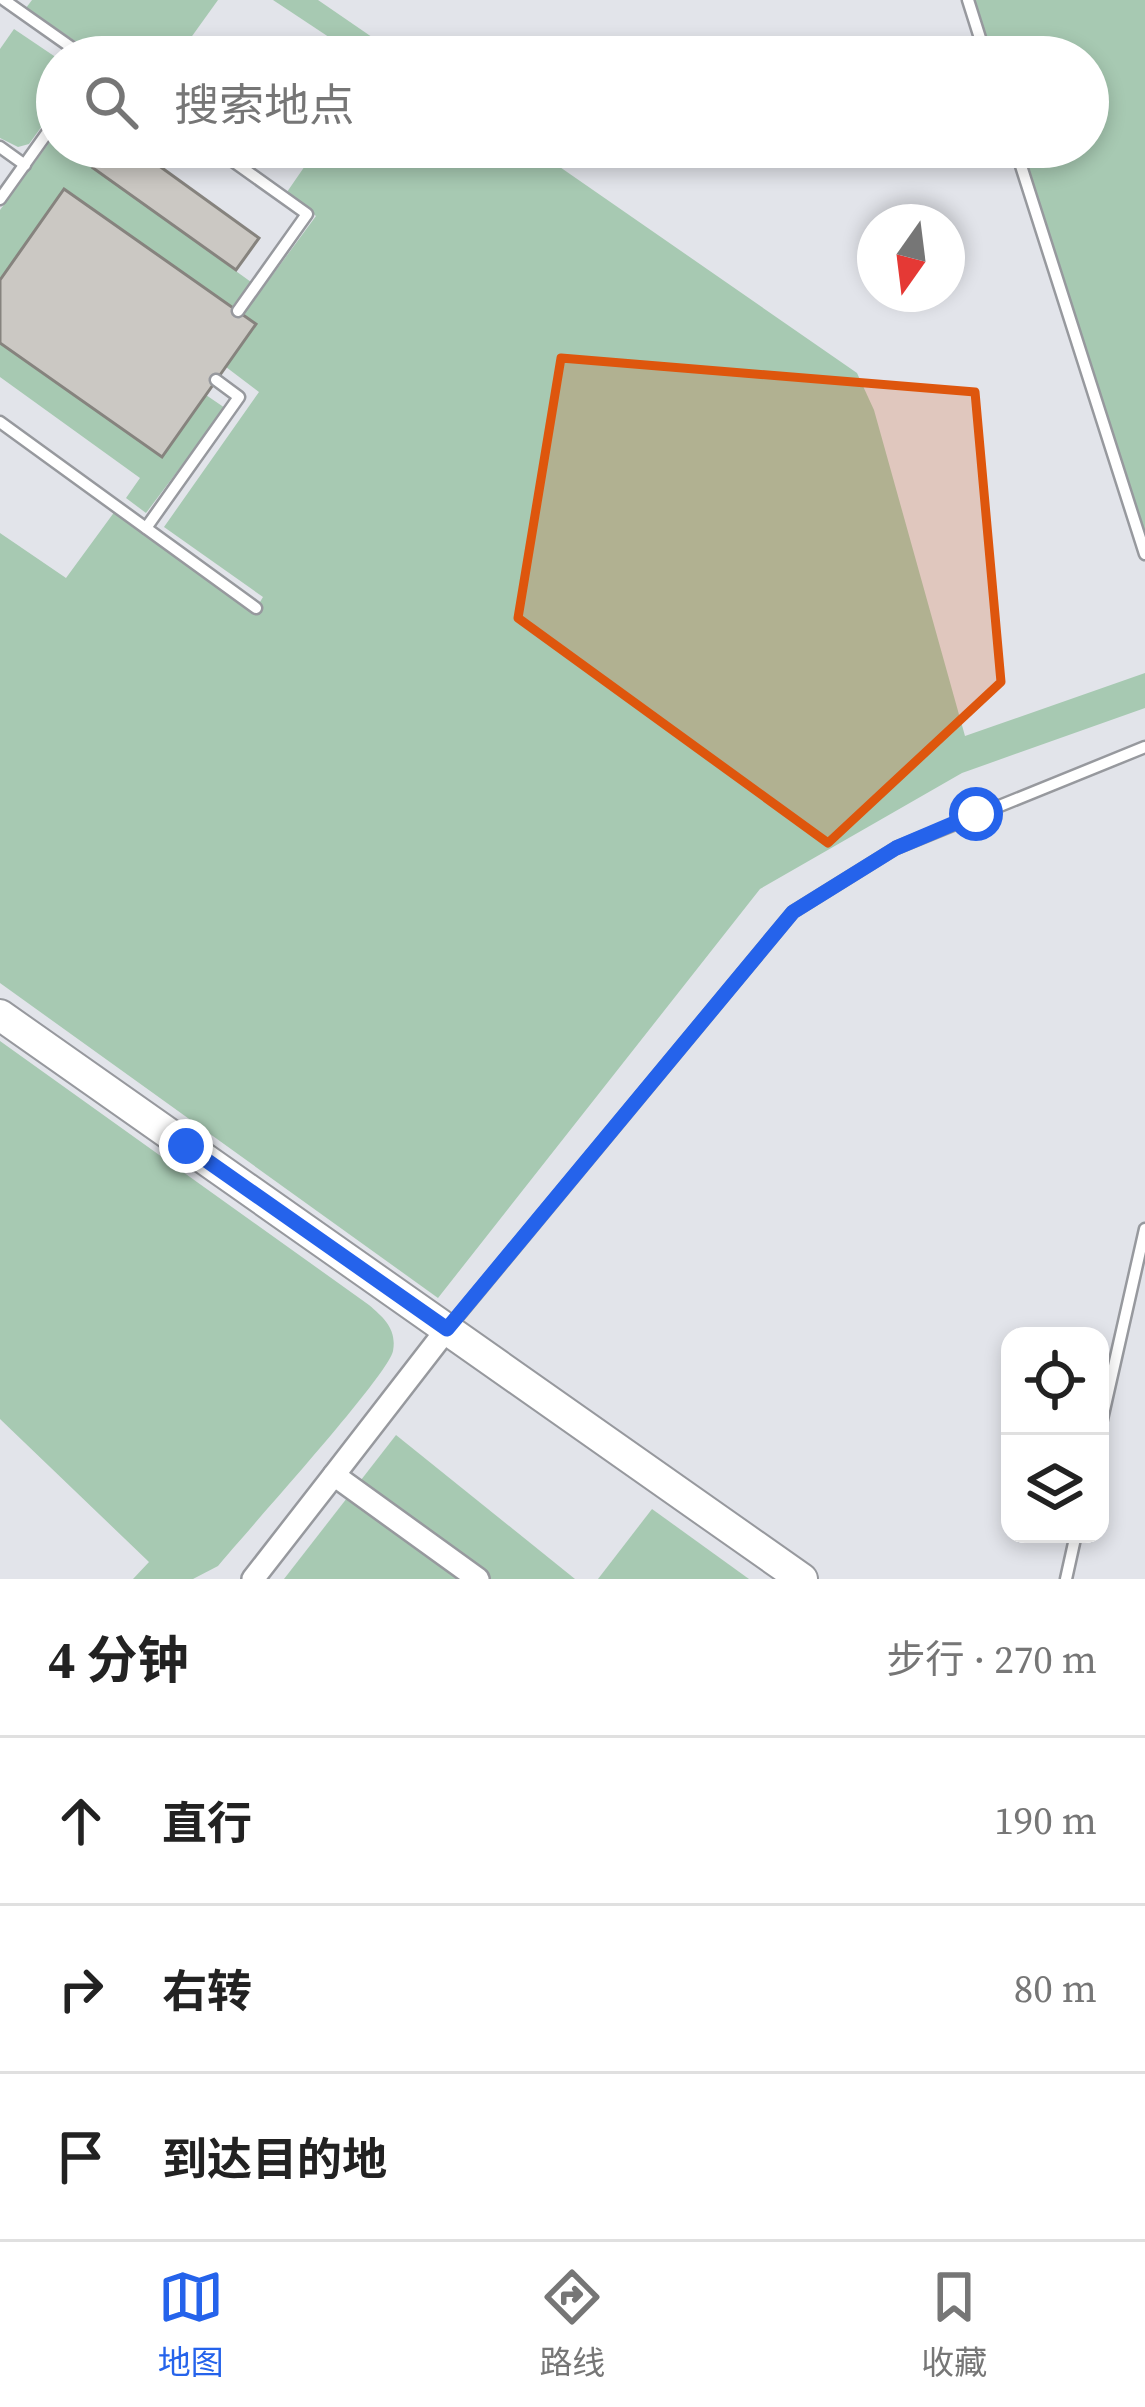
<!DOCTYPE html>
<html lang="zh">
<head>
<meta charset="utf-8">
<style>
  :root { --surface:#fff; --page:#f6f6f6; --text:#222; --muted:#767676; --line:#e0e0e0; --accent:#2563eb }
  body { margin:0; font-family:"Source Serif 4","Noto Sans SC",serif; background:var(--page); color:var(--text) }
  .controls { position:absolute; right:36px; bottom:36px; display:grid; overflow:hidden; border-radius:24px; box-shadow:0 6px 18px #0003 }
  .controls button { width:108px; height:108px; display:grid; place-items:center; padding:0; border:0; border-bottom:3px solid var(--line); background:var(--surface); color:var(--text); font:60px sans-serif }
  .compass { position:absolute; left:857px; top:204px; width:108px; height:108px; border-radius:50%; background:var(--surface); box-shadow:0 6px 18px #0003; rotate:194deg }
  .stop { position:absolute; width:36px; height:36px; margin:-27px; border:9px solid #2563eb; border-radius:50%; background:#fff }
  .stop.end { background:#2563eb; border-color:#fff; box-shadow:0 3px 12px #0008 }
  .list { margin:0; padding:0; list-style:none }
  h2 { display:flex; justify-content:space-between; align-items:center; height:156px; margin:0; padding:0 48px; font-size:51px }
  h2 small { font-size:39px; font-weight:400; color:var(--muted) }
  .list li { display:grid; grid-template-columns:78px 1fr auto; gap:36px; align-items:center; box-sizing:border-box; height:168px; padding:0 48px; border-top:3px solid var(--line) }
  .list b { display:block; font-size:45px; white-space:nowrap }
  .list em { font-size:39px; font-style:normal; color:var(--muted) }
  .icon { flex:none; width:66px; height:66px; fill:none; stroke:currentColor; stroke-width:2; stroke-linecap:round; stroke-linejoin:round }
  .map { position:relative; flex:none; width:1145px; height:1579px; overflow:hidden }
  .search { position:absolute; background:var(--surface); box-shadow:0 6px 18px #0003; left:36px; right:36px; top:36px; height:132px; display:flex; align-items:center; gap:30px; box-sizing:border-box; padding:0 42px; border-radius:66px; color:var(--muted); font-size:45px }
  .sheet { height:660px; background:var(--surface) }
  nav { display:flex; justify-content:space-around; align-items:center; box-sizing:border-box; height:168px; border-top:3px solid var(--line); background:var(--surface); font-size:33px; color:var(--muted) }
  nav a { display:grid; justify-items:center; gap:6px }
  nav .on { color:var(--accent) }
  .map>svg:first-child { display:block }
</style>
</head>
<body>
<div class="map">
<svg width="1145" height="1579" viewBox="0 0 1145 1579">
  <rect width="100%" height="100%" fill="#e2e4ea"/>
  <!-- green -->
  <g fill="#a7c9b2">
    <path d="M32,0H218L177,57H99L26,8Z"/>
    <path d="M273,0H318L401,57H359Z"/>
    <path d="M968,0H1145V554L1015,147H1088V57H986Z"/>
    <path d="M14,29L57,58V105L29,144L18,147L0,138V49Z"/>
    <path d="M57,132V147H100L89,165L251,282L232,307L64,189L0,280V210Z"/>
    <path d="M318,147H531L857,373L874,410L965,736L1145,673V708L962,773L760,889L438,1298L0,983V533L66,578L118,507L257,607L263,597L164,527L259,392L226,367L256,324L243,315L316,216L287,192Z"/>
    <path d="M0,343L162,457L206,395L225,408L146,513L126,498L140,478L0,377Z"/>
    <path d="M0,1041L369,1305C384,1318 397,1329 393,1351C388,1376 245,1533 218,1566L193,1579H133L149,1562L0,1419Z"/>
    <path d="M396,1435L575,1579H284Z"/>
    <path d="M652,1509L749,1579H598Z"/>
  </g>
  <!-- building -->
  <g fill="#cbc8c3" stroke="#86837e" stroke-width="3">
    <path d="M108,147H133L259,238L236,270L93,168Z"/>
    <path d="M64,189L256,324L162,457L0,343V280Z"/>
  </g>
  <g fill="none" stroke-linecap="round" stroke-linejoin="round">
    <defs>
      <g id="lane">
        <path d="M4,0L85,57"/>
        <path d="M968,0L986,57"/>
        <path d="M0,147L25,165"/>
        <path d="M213,147L307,214L238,311"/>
        <path d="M1015,147L1145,554"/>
        <path d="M0,199L57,119"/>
        <path d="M0,422L256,608"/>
        <path d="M146,528L239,397L216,380"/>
        <path d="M450,1326L793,912L896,848L1145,747"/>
        <path d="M1100,1428L1145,1229"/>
        <path d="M1066,1579L1076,1534"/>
      </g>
      <g id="street">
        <path d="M447,1329L334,1475L478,1579"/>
        <path d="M253,1579L334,1475"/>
      </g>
      <path id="secondary" d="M0,1015L802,1579"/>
    </defs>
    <!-- lane casing -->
    <use href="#lane" stroke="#97999e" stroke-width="15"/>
    <!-- street casing -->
    <use href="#street" stroke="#97999e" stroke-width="26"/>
    <!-- secondary casing -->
    <use href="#secondary" stroke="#97999e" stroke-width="34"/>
    <!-- lane -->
    <use href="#lane" stroke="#fff" stroke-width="10"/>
    <!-- street -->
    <use href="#street" stroke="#fff" stroke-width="21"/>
    <!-- secondary -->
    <use href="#secondary" stroke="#fff" stroke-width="30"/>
  </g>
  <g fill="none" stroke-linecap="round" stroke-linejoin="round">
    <!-- route -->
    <path stroke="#2563eb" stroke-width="15" d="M186,1146L447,1329L793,912L896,848L976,814"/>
  </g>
  <!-- marked area -->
  <path fill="#de560d" fill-opacity="0.2" stroke="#de560d" stroke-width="9" stroke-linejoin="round" d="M561,358L975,392L1001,682L828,843L518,618Z"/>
</svg>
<div class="controls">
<button><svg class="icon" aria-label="locate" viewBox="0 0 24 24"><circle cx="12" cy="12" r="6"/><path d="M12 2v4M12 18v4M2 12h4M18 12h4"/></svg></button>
<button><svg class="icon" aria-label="layers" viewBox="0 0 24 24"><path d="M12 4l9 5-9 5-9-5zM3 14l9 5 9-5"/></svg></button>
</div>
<svg class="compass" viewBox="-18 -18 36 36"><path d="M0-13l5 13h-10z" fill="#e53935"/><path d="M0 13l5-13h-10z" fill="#767676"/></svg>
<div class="stop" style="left:976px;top:814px"></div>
<div class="stop end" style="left:186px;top:1146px"></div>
<div class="search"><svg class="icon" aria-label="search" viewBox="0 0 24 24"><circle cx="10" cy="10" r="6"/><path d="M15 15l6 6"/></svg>搜索地点</div>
</div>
<section class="sheet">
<h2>4 分钟<small>步行 · 270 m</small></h2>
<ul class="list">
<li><svg class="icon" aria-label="ahead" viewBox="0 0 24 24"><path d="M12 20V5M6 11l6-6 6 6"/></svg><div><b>直行</b></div><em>190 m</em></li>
<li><svg class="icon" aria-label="right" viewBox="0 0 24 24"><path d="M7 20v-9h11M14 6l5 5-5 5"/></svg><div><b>右转</b></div><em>80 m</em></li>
<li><svg class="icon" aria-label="arrive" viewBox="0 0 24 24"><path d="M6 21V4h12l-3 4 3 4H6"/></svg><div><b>到达目的地</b></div></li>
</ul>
</section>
<nav>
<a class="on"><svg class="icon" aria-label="map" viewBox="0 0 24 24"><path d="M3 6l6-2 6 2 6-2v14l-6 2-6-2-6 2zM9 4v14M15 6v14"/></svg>地图</a>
<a><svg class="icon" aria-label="directions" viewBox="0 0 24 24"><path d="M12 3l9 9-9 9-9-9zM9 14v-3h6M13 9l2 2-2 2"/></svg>路线</a>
<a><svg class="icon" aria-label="saved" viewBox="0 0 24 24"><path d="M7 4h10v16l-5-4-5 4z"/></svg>收藏</a>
</nav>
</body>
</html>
